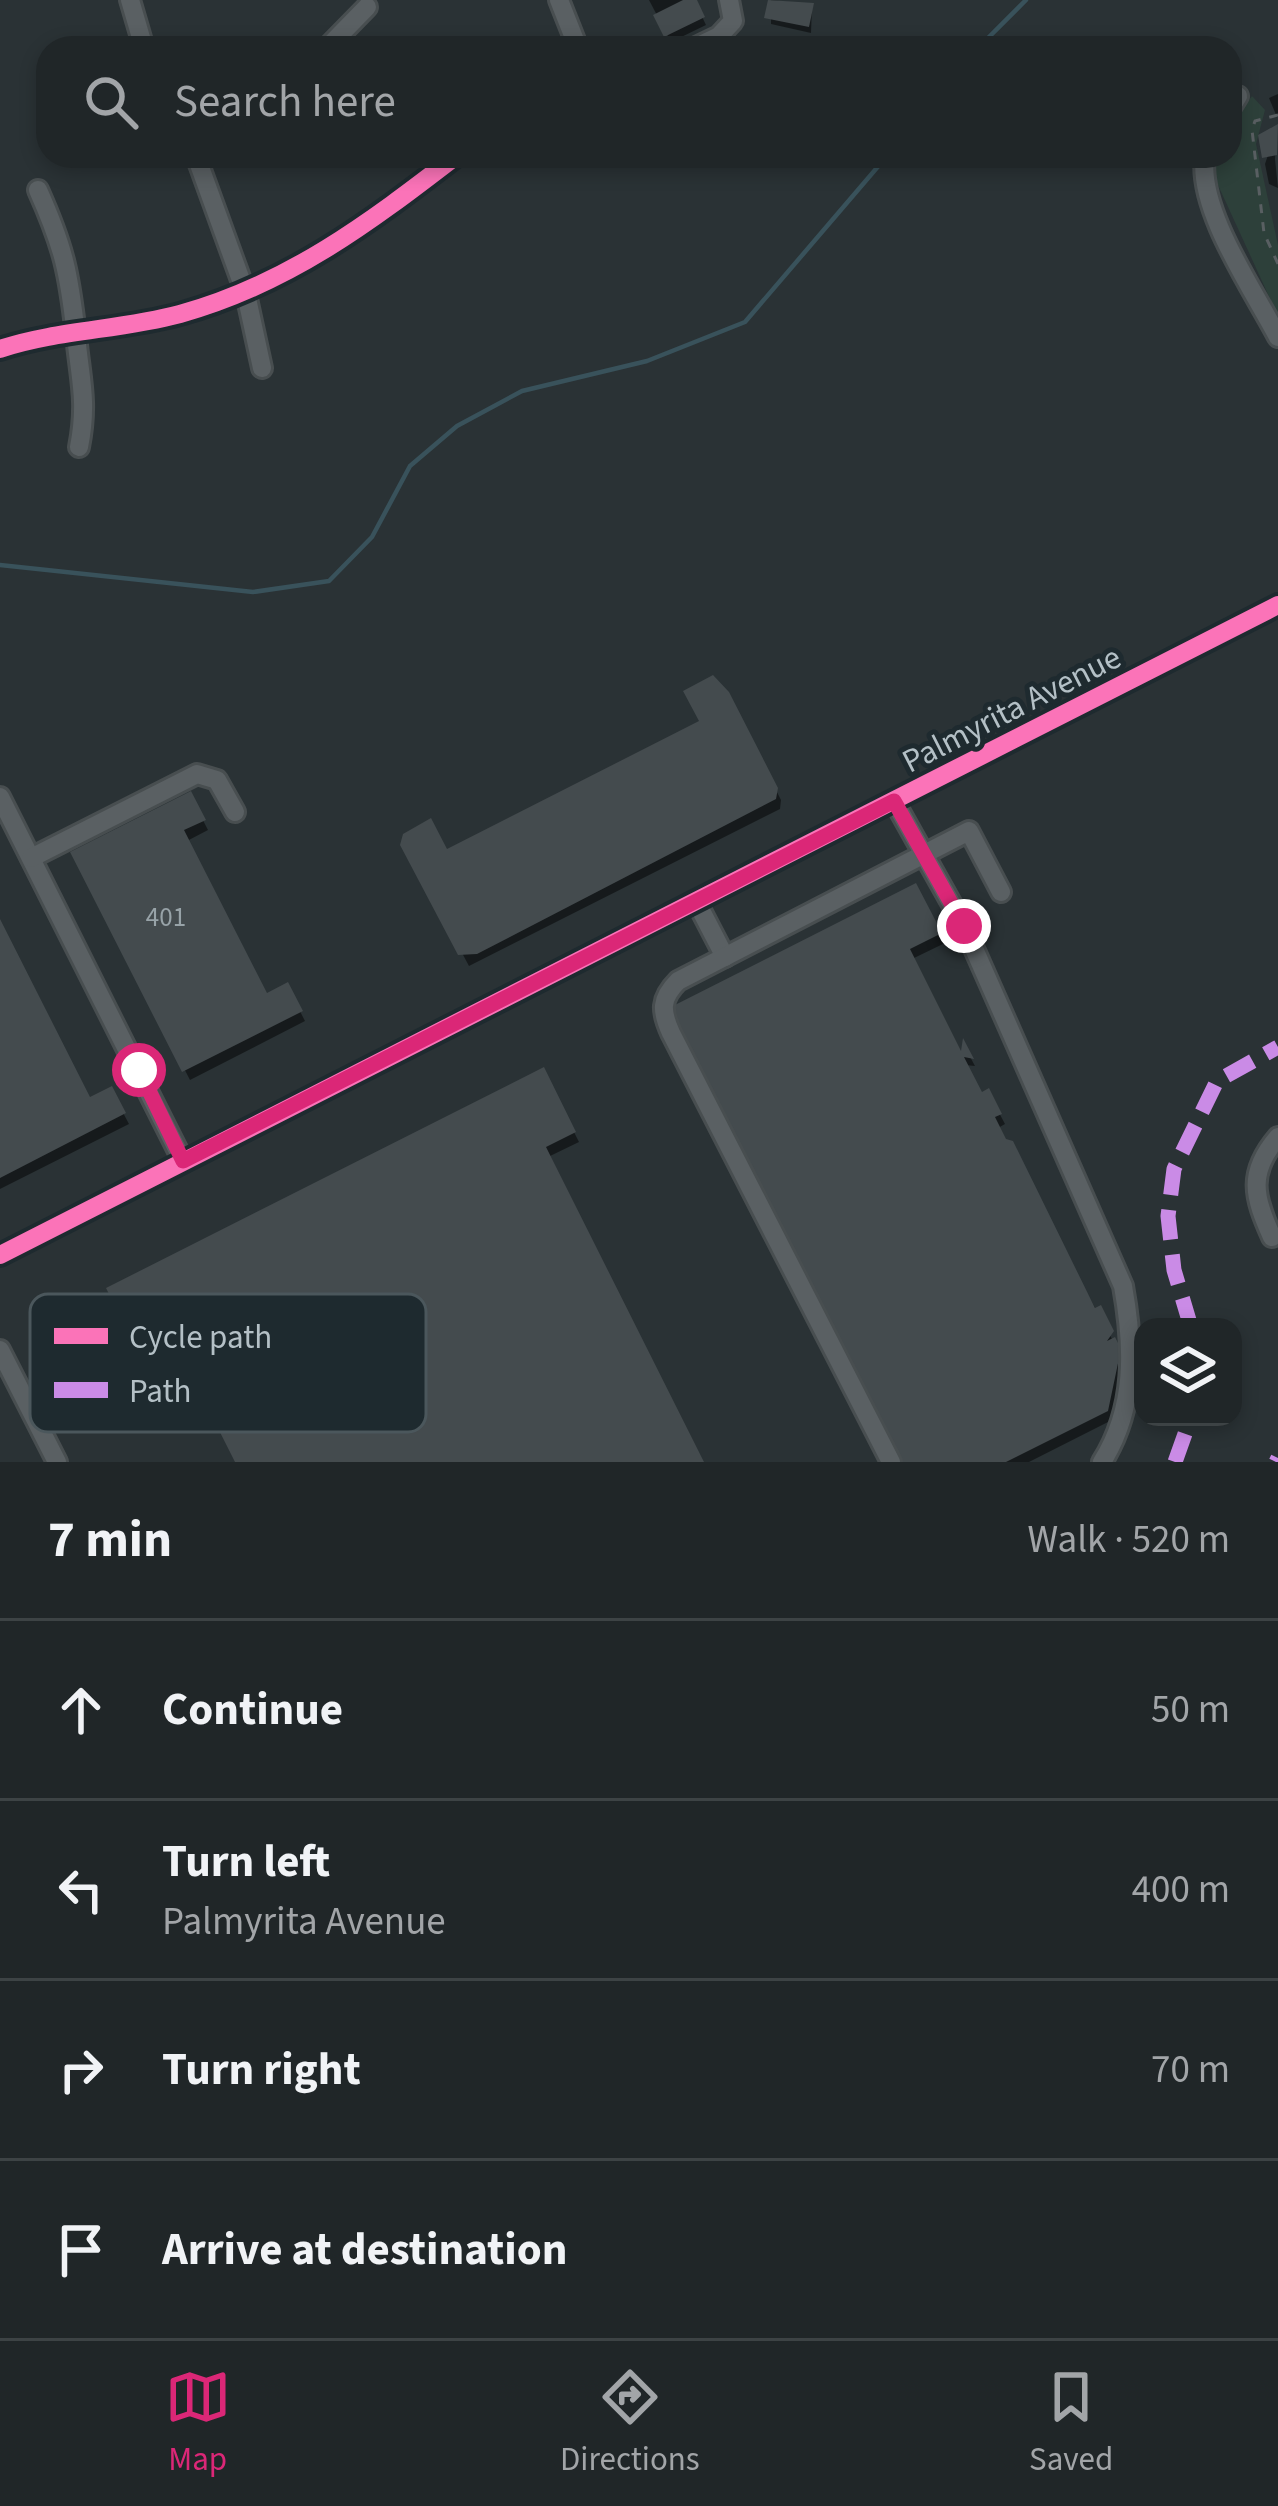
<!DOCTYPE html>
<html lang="en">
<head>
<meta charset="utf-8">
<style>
  :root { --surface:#202628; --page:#2d3234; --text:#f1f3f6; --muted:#a2a5a8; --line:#3d4345; --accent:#db2777 }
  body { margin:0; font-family:"Source Sans 3",sans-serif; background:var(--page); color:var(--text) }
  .controls { position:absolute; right:36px; bottom:36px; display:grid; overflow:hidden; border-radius:24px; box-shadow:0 6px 18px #0003 }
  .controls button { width:108px; height:108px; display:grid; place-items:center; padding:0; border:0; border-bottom:3px solid var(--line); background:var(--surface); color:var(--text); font:60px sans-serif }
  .stop { position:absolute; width:36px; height:36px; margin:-27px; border:9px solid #db2777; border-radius:50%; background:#fff }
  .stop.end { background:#db2777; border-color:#fff; box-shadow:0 3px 12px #0008 }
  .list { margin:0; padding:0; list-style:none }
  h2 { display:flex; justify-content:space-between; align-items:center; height:156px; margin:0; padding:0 48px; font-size:51px }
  h2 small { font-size:39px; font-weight:400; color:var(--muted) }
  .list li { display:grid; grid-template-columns:78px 1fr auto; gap:36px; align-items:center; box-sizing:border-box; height:180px; padding:0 48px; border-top:3px solid var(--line) }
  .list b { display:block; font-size:45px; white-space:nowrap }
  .list p { margin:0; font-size:39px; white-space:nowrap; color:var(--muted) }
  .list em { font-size:39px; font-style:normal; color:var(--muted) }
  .icon { flex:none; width:66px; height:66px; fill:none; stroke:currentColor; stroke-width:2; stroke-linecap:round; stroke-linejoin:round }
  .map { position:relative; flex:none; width:1278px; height:1462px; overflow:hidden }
  .search { position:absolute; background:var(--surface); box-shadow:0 6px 18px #0003; left:36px; right:36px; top:36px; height:132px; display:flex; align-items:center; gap:30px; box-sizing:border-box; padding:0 42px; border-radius:36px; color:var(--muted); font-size:45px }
  .sheet { height:876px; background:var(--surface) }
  nav { display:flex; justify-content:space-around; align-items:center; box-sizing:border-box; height:168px; border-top:3px solid var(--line); background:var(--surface); font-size:33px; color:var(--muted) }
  nav a { display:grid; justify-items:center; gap:6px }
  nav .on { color:var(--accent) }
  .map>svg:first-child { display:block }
</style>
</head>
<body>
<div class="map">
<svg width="1278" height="1462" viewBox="0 0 1278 1462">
  <rect width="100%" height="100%" fill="#2a3235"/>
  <!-- green -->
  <path fill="#2d403a" d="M1252,96L1265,110L1256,144L1278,245V316L1212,172L1216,156H1230V126Z"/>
  <!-- shadow -->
  <g fill="#0007">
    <path d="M649,0H694L706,25L671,42Z"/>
    <path d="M771,0L812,5L811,33L771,24Z"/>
    <path d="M1278,94V117H1277L1269,98Z"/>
    <path d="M1277,128L1275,159L1278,188L1269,184L1265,164Z"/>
    <path d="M713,679L727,694L781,800L780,809L469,966L404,845L447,853L703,723Z"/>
    <path d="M190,795L208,830L187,841L266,997L287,986L305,1021L190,1080L74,854Z"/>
    <path d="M915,887L945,943L912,959L962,1058L967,1051L975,1066L965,1065L981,1096L988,1092L1005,1124L998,1128L1005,1142L1124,1361L1112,1420L1029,1462H898L671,1010Z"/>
    <path d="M0,924L90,1100L111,1090L129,1124L0,1189Z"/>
    <path d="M543,1071L579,1142L548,1157L702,1462H239L180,1345L147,1362L110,1290Z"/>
  </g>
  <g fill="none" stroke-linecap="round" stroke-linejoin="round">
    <!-- stream -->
    <g stroke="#39525b" stroke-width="4.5">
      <path d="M978,48L1026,0"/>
      <path d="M0,565L253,592L329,581L372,537L410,466L457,426L522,391L647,361L745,322L887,156"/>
    </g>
  </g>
  <!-- building -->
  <g fill="#444b4e">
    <path d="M683,0H697L705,17L664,37L653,15Z"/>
    <path d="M768,0L814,3L809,27L764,18Z"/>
    <path d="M1278,124L1277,155L1262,158L1258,135Z"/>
    <path d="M713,675L729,692L778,788L776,799L477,954L458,955L400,845L403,834L431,818L447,849L699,721L683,691Z"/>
    <path d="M191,791L206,820L184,830L267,993L288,982L303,1011L182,1072L70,852Z"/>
    <path d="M916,883L942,933L910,949L961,1051L963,1038L974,1059L964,1057L982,1092L989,1088L1002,1114L995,1117L1006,1139L1013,1141L1095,1308L1101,1305L1114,1331L1107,1341L1115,1337L1121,1349L1108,1411L1006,1462H895L667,1009Z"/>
    <path d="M0,919L90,1097L112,1086L126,1113L0,1178Z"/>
    <path d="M544,1067L576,1132L546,1147L704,1462H235L172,1337L139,1354L106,1288Z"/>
  </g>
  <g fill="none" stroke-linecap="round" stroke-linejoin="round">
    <defs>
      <g id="minor">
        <path d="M130,0L144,48"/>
        <path d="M559,0L578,48"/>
        <path d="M327,48L367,7"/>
        <path d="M694,48L719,36L733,21L729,0"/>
        <path d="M1230,109L1238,96"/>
        <path d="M196,156L246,294L262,368"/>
        <path d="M1205,156C1197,209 1253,289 1278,337"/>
        <path d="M38,190C64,248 69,273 76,335C80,379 88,401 79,447"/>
        <path d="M0,349C57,330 121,330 180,314C288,284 369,223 456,156"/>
        <path d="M0,797L183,1161"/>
        <path d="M894,801L964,926L1123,1286C1134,1347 1136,1408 1102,1462"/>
        <path d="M31,858L197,774L217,780L235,812"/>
        <path d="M696,901L725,957"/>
        <path d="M1272,1237C1254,1197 1247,1173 1278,1137"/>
        <path d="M0,1255L1278,605"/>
        <path d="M0,1350L57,1462"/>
        <path d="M891,1462L671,1033C661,1011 660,999 678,981L969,831L1001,892"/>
      </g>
    </defs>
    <!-- minor casing -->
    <use href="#minor" stroke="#484e50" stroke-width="24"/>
    <!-- path -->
    <path stroke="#595f62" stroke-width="3" stroke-dasharray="9 9" stroke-linecap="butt" d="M1278,115L1255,121L1252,130L1264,233L1278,264"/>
    <!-- minor -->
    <use href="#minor" stroke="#5a6063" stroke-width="18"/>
    <!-- quiet -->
    <g stroke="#ca8be6" stroke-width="15" stroke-dasharray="30 15" stroke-linecap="butt">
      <path d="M1191,1327L1174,1270L1168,1216L1174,1169L1217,1081L1278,1047"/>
      <path d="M1175,1462L1191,1417"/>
      <path d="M1276,1462L1278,1458"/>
    </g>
    <defs>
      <g id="cycleway">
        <path d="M0,349C57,330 121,330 180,314C288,284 369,223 456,156"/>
        <path d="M0,1255L1278,605"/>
      </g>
    </defs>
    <!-- cycleway casing -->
    <use href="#cycleway" stroke="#1e2a2f" stroke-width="26"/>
    <!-- cycleway -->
    <use href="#cycleway" stroke="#fb73b8" stroke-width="18"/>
  </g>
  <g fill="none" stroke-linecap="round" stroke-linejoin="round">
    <!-- route -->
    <path stroke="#db2777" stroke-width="15" d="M139,1070L183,1161L894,801L964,926"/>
  </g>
  <g text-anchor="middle" stroke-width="10" stroke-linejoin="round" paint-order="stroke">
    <!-- number labels -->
    <g font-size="27" fill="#98a3a8">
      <text x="166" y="926">401</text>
    </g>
    <!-- street labels -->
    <g font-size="33" fill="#b4c0c6" stroke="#1e2a2f">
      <text transform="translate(1011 708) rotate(-27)" y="12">Palmyrita Avenue</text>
    </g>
  </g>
  <!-- legend -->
  <rect x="30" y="1294" width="396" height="138" rx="18" fill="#1e2a2f" stroke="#4b575c" stroke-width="3"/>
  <rect x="54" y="1328" width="54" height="16" fill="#fb73b8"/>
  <rect x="54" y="1382" width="54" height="16" fill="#ca8be6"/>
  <g font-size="33" fill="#b4c0c6">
    <text x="129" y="1348">Cycle path</text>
    <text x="129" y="1402">Path</text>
  </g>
</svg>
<div class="controls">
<button><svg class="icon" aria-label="layers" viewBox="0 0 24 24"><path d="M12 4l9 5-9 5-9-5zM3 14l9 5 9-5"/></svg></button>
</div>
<div class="stop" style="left:139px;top:1070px"></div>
<div class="stop end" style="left:964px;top:926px"></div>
<div class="search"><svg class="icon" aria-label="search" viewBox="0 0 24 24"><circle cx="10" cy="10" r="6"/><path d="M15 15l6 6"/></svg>Search here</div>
</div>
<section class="sheet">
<h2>7 min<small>Walk · 520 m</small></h2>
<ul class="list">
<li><svg class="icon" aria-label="ahead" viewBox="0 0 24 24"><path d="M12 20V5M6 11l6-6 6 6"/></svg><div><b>Continue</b></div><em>50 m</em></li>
<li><svg class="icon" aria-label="left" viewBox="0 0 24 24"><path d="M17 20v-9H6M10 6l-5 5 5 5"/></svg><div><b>Turn left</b><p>Palmyrita Avenue</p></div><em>400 m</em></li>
<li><svg class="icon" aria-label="right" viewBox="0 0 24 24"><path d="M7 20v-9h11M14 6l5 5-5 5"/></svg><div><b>Turn right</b></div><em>70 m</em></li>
<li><svg class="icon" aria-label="arrive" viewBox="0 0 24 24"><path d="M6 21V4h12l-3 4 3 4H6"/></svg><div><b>Arrive at destination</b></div></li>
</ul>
</section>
<nav>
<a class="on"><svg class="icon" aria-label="map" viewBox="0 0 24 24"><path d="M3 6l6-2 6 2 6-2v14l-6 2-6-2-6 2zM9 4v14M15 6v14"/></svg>Map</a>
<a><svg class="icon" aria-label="directions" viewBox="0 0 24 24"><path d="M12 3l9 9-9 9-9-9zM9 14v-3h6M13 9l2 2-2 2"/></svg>Directions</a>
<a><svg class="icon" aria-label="saved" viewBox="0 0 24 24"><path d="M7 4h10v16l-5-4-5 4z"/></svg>Saved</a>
</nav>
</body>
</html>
